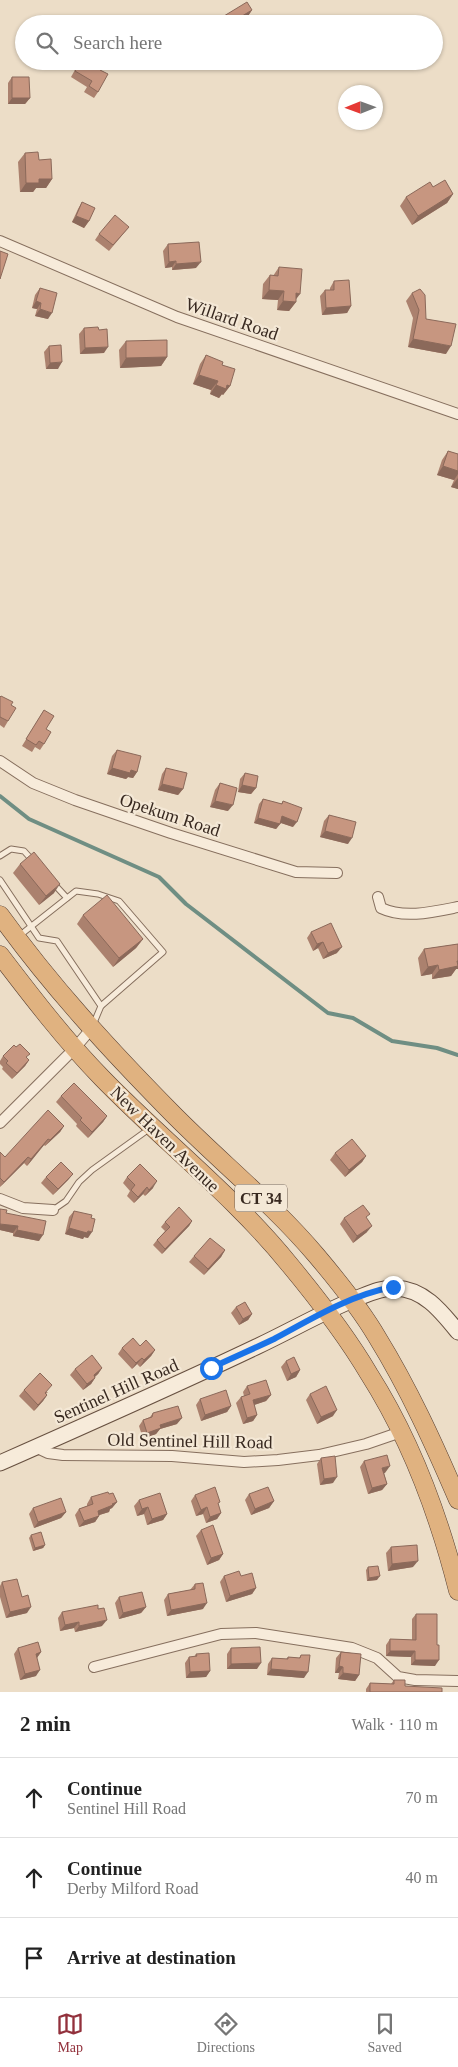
<!DOCTYPE html>
<html lang="en">
<head>
<meta charset="utf-8">
<style>
  :root { --surface:#fff; --page:#f6f6f6; --text:#222; --muted:#767676; --line:#e0e0e0; --accent:#92313c }
  body { margin:0; font-family:Georgia,serif; background:var(--page); color:var(--text) }
  .compass { position:absolute; left:338px; top:85px; width:45px; height:45px; border-radius:50%; background:var(--surface); box-shadow:0 1px 4px #0004; rotate:269deg }
  .stop { position:absolute; width:15px; height:15px; margin:-11px; border:4px solid #1a73e8; border-radius:50%; background:#fff }
  .stop.end { background:#1a73e8; border-color:#fff; box-shadow:0 1px 5px #0008 }
  .list { margin:0; padding:0; list-style:none }
  h2 { display:flex; justify-content:space-between; align-items:center; height:65px; margin:0; padding:0 20px; font-size:21px }
  h2 small { font-size:16px; font-weight:400; color:var(--muted) }
  .list li { display:grid; grid-template-columns:32px 1fr auto; gap:15px; align-items:center; box-sizing:border-box; height:80px; padding:0 20px; border-top:1px solid var(--line) }
  .list b { display:block; font-size:19px; white-space:nowrap }
  .list p { margin:0; font-size:16px; white-space:nowrap; color:var(--muted) }
  .list em { font-size:16px; font-style:normal; color:var(--muted) }
  .icon { flex:none; width:28px; height:28px; fill:none; stroke:currentColor; stroke-width:2; stroke-linecap:round; stroke-linejoin:round }
  .map { position:relative; flex:none; width:458px; height:1692px; overflow:hidden }
  .search { position:absolute; background:var(--surface); box-shadow:0 1px 4px #0004; left:15px; right:15px; top:15px; height:55px; display:flex; align-items:center; gap:12px; box-sizing:border-box; padding:0 18px; border-radius:28px; color:var(--muted); font-size:19px }
  .sheet { height:305px; background:var(--surface) }
  nav { display:flex; justify-content:space-around; align-items:center; box-sizing:border-box; height:70px; border-top:1px solid var(--line); background:var(--surface); font-size:14px; color:var(--muted) }
  nav a { display:grid; justify-items:center; gap:2px }
  nav .on { color:var(--accent) }
  .map>svg:first-child { display:block }
</style>
</head>
<body>
<div class="map">
<svg width="458" height="1692" viewBox="0 0 458 1692">
  <rect width="100%" height="100%" fill="#ecddc7"/>
  <g fill="none" stroke-linecap="round" stroke-linejoin="round">
    <!-- stream -->
    <path stroke="#6f8e83" stroke-width="4" d="M0,796L29,819L159,877L186,904L328,1013L353,1018L392,1041L437,1048L458,1055"/>
    <defs>
      <g id="service">
        <path d="M0,856L11,849L24,851L33,861"/>
        <path d="M0,880L39,938L57,941L101,1006"/>
        <path d="M54,884L67,898"/>
        <path d="M19,936L76,891L98,894L119,901L163,952L101,1006L93,1025"/>
        <path d="M53,1210L66,1201L79,1182L92,1170L149,1129"/>
      </g>
      <g id="minor">
        <path d="M0,241L177,317L458,414"/>
        <path d="M0,761L33,783L75,800L171,833L296,872L337,873"/>
        <path d="M378,897L381,908C404,919 433,912 458,907"/>
        <path d="M0,1123L75,1048L91,1029"/>
        <path d="M0,1199L23,1208L53,1210"/>
        <path d="M35,1447L48,1453L63,1455L172,1456L244,1462L278,1460L319,1455L366,1444L401,1432"/>
        <path d="M94,1667L221,1634L256,1633L352,1648L377,1658L398,1677L415,1680L458,1681"/>
      </g>
      <path id="secondary" d="M0,1463C86,1425 172,1387 256,1347C290,1331 321,1313 355,1299C368,1294 382,1287 395,1288C424,1289 441,1311 458,1332"/>
      <g id="trunk">
        <path d="M0,915C51,986 110,1050 171,1112C218,1160 272,1203 316,1255C338,1281 360,1308 377,1337C409,1389 434,1444 458,1500"/>
        <path d="M0,955C32,997 65,1040 102,1078C163,1141 234,1196 289,1264C318,1299 346,1335 369,1374C411,1440 439,1516 458,1591"/>
      </g>
    </defs>
    <!-- service casing -->
    <use href="#service" stroke="#866f5e" stroke-width="7"/>
    <!-- minor casing -->
    <use href="#minor" stroke="#866f5e" stroke-width="12"/>
    <!-- secondary casing -->
    <use href="#secondary" stroke="#685141" stroke-width="17"/>
    <!-- trunk casing -->
    <use href="#trunk" stroke="#553e31" stroke-width="19"/>
    <!-- service -->
    <use href="#service" stroke="#f7ebda" stroke-width="5"/>
    <!-- minor -->
    <use href="#minor" stroke="#f7ebda" stroke-width="10"/>
    <!-- secondary -->
    <use href="#secondary" stroke="#f7ebda" stroke-width="15"/>
    <!-- trunk -->
    <use href="#trunk" stroke="#e0b280" stroke-width="18"/>
  </g>
  <!-- wall -->
  <g fill="#ab816e">
    <path d="M252,10L248,16L236,24H221L220,22L224,16Z"/>
    <path d="M80,61H101L98,92L94,98L84,92L87,87L71,77Z"/>
    <path d="M12,77L30,98L25,104H8V83Z"/>
    <path d="M25,153L39,160L52,179L46,188H36L33,192H20L18,162Z"/>
    <path d="M433,187L453,194L447,203L412,225L400,206L406,197Z"/>
    <path d="M82,202L89,221L84,228L72,222L78,209Z"/>
    <path d="M129,227L109,251L95,240L99,234Z"/>
    <path d="M168,244L196,268L172,270V267L165,268L163,251Z"/>
    <path d="M279,267L296,302L289,311L277,310L278,300L262,299L263,284L270,275L273,276Z"/>
    <path d="M334,281L351,306L347,313L322,315L320,296L325,290H330V288Z"/>
    <path d="M40,288L48,319L35,316L37,309L32,308L35,295Z"/>
    <path d="M412,293L426,319L446,354L408,347L413,318L406,301Z"/>
    <path d="M84,328L99,330L104,353L80,354L79,334Z"/>
    <path d="M126,341L167,357L161,366L120,368L119,350Z"/>
    <path d="M49,346L58,369H46L44,352Z"/>
    <path d="M206,355L222,365L230,386L223,395L222,394L219,398L210,394L211,390L193,384L200,364Z"/>
    <path d="M448,451L458,454V489L451,487L454,480L437,475L442,460Z"/>
    <path d="M0,697L11,705L8,721L4,728L0,725Z"/>
    <path d="M44,710L46,729L44,744L40,750L35,747L32,752L22,746Z"/>
    <path d="M117,750L137,772L133,778L128,777L126,779L107,774L112,756Z"/>
    <path d="M166,768L183,789L178,795L158,790L162,774Z"/>
    <path d="M245,773L256,788L251,794L238,792L240,779Z"/>
    <path d="M220,783L228,811L210,807L215,790Z"/>
    <path d="M263,799L281,804L283,801L293,827L281,823L276,829L254,823L259,804Z"/>
    <path d="M329,815L348,844L320,837L324,821Z"/>
    <path d="M20,864L54,893L39,905L13,873Z"/>
    <path d="M83,915L143,939L136,948L113,967L77,924Z"/>
    <path d="M311,932L337,953L323,959L318,948L313,951L307,938Z"/>
    <path d="M458,944V969H456L451,976L432,979V974L421,976L418,958L424,949Z"/>
    <path d="M3,1056L27,1058L29,1060L25,1066L12,1079L2,1069L3,1067L0,1064V1061Z"/>
    <path d="M61,1096L107,1116L103,1122L88,1138L76,1126L77,1124L56,1102Z"/>
    <path d="M64,1126L60,1132L45,1146L44,1145L27,1166L24,1163L0,1187V1152L5,1157Z"/>
    <path d="M335,1153L366,1156L362,1162L345,1177L330,1160Z"/>
    <path d="M73,1174L68,1180L53,1195L41,1183L46,1177Z"/>
    <path d="M127,1177L153,1188L145,1196L143,1194L134,1203L127,1196L130,1191L123,1183Z"/>
    <path d="M74,1211L88,1238L84,1237L83,1239L65,1234L69,1217Z"/>
    <path d="M6,1213L39,1241L13,1236V1233L0,1230Z"/>
    <path d="M344,1218L367,1219V1232L353,1243L340,1224Z"/>
    <path d="M192,1221L189,1226L162,1254L153,1245L157,1240L165,1231L161,1227L165,1222Z"/>
    <path d="M225,1250L221,1257L204,1275L189,1262L194,1256Z"/>
    <path d="M236,1307L252,1314L248,1320L239,1325L231,1313Z"/>
    <path d="M140,1346L155,1350L151,1356L140,1367L137,1364L132,1369L118,1354L122,1348Z"/>
    <path d="M286,1361L300,1370L296,1377L287,1381L281,1367Z"/>
    <path d="M102,1368L98,1374L95,1377V1378L91,1384L83,1390L70,1375L75,1369Z"/>
    <path d="M247,1386L271,1395L266,1401L254,1405L257,1415L253,1421L243,1424L236,1403L241,1397L244,1396L243,1392Z"/>
    <path d="M24,1390L48,1392L46,1394L47,1395L43,1401L34,1411L19,1396Z"/>
    <path d="M310,1394L333,1416L317,1424L306,1400Z"/>
    <path d="M200,1399L231,1406L227,1412L201,1421L196,1405Z"/>
    <path d="M153,1413L177,1424L160,1429L156,1434L143,1439L139,1426L143,1420L150,1417Z"/>
    <path d="M321,1458L333,1483L320,1485L317,1464Z"/>
    <path d="M364,1461L385,1473H384L387,1484L382,1490L368,1494L360,1467Z"/>
    <path d="M109,1494L117,1502L112,1508L110,1509L109,1512L99,1515V1516L95,1522L79,1527L75,1515L79,1509L87,1506V1504L91,1497Z"/>
    <path d="M249,1494L274,1501L269,1508L251,1515L245,1500Z"/>
    <path d="M195,1495L218,1505L221,1513L217,1519L206,1523L203,1514L196,1516L191,1501Z"/>
    <path d="M139,1500L167,1514L163,1520L147,1525L144,1514L137,1516L134,1506Z"/>
    <path d="M33,1508L66,1512L61,1518L34,1528L29,1514Z"/>
    <path d="M201,1530L223,1554L219,1560L207,1565L196,1536Z"/>
    <path d="M31,1535L45,1545L43,1548L33,1551L29,1538Z"/>
    <path d="M391,1547L413,1567L388,1571L386,1553Z"/>
    <path d="M368,1567L377,1580L367,1581L366,1570Z"/>
    <path d="M224,1576H241L256,1588L252,1594L226,1602L220,1582Z"/>
    <path d="M2,1582L22,1597L27,1613L6,1618L0,1597V1586Z"/>
    <path d="M195,1584L203,1609L167,1616L164,1600L168,1594L190,1590Z"/>
    <path d="M119,1597L146,1607L141,1613L119,1619L115,1603Z"/>
    <path d="M62,1612L102,1626L75,1632L74,1628L60,1631L58,1618Z"/>
    <path d="M416,1614L435,1666L411,1665V1657L386,1656V1645L390,1639L412,1640V1619Z"/>
    <path d="M18,1648L41,1652L37,1658L36,1676L20,1680L14,1654Z"/>
    <path d="M231,1648L257,1669H227V1654Z"/>
    <path d="M341,1652L359,1675L355,1681L338,1679L339,1673H335L336,1658Z"/>
    <path d="M196,1654L210,1671L206,1677L186,1678L185,1663L189,1657H194Z"/>
    <path d="M301,1655L304,1678L267,1675L268,1664L272,1658L286,1659L288,1657L299,1658Z"/>
    <path d="M394,1680L405,1686L442,1692H366V1689L370,1683L391,1684Z"/>
  </g>
  <!-- shaded-wall -->
  <g fill="#8b695a">
    <path d="M252,10L248,16L236,24H230Z"/>
    <path d="M12,98H30L25,104H8Z"/>
    <path d="M39,179H52L46,188H36L33,192H20L26,183Z"/>
    <path d="M453,194L447,203L412,225L418,216Z"/>
    <path d="M76,216L89,221L84,228L72,222Z"/>
    <path d="M176,261L172,267L165,268L169,262Z"/>
    <path d="M201,262L196,268L172,270L176,264Z"/>
    <path d="M269,290L284,291L278,300L262,299Z"/>
    <path d="M296,293L300,294L294,302H296L289,311L277,310L283,301Z"/>
    <path d="M36,301L41,303L37,309L32,308Z"/>
    <path d="M351,306L347,313L322,315L326,308Z"/>
    <path d="M40,309L52,313L48,319L35,316Z"/>
    <path d="M413,339L451,346L446,354L408,347Z"/>
    <path d="M108,347L104,353L80,354L85,348Z"/>
    <path d="M167,357L161,366L120,368L126,358Z"/>
    <path d="M62,362L58,369H46L50,363Z"/>
    <path d="M199,375L218,381L211,390L193,384Z"/>
    <path d="M216,385H227L230,386L223,395L222,394L219,398L210,394Z"/>
    <path d="M443,466L458,471V474L454,480L437,475Z"/>
    <path d="M458,478V489L451,487Z"/>
    <path d="M112,768L131,770L137,772L133,778L128,777L126,779L107,774Z"/>
    <path d="M162,784L183,789L178,795L158,790Z"/>
    <path d="M242,785L256,788L251,794L238,792Z"/>
    <path d="M215,801L233,805L228,811L210,807Z"/>
    <path d="M282,816L297,822L293,827L278,822Z"/>
    <path d="M258,818L280,824L276,829L254,823Z"/>
    <path d="M325,831L352,838L348,844L320,837Z"/>
    <path d="M60,884L54,893L39,905L46,896Z"/>
    <path d="M143,939L136,948L113,967L119,958Z"/>
    <path d="M323,942L318,948L313,951L317,944Z"/>
    <path d="M342,947L337,953L323,959L328,953Z"/>
    <path d="M457,961H458V969H456L451,976L432,979L439,970Z"/>
    <path d="M438,965L432,974L421,976L428,967Z"/>
    <path d="M29,1060L25,1066L12,1079L17,1073Z"/>
    <path d="M107,1116L103,1122L88,1138L92,1132Z"/>
    <path d="M64,1126L60,1132L45,1146L50,1140Z"/>
    <path d="M48,1139L44,1145L27,1166L31,1159Z"/>
    <path d="M366,1156L362,1162L345,1177L349,1170Z"/>
    <path d="M28,1157L24,1163L0,1187L4,1182Z"/>
    <path d="M73,1174L68,1180L53,1195L58,1189Z"/>
    <path d="M157,1181L153,1188L145,1196L149,1190Z"/>
    <path d="M147,1187L143,1194L134,1203L138,1197Z"/>
    <path d="M192,1221L189,1226L162,1254L165,1249Z"/>
    <path d="M0,1224L18,1226L13,1233L0,1230Z"/>
    <path d="M372,1226L367,1232L353,1243L357,1236Z"/>
    <path d="M69,1228L88,1231L92,1232L88,1238L84,1237L83,1239L65,1234Z"/>
    <path d="M17,1230L43,1235L39,1241L13,1236Z"/>
    <path d="M225,1250L221,1257L204,1275L208,1269Z"/>
    <path d="M252,1314L248,1320L239,1325L243,1319Z"/>
    <path d="M155,1350L151,1356L140,1367L144,1360Z"/>
    <path d="M142,1358L137,1364L132,1369L136,1363Z"/>
    <path d="M102,1368L98,1374L89,1381L94,1375Z"/>
    <path d="M300,1370L296,1377L287,1381L291,1374Z"/>
    <path d="M95,1378L91,1384L83,1390L87,1384Z"/>
    <path d="M47,1395L43,1401L34,1411L38,1405Z"/>
    <path d="M271,1395L266,1401L248,1407L253,1400Z"/>
    <path d="M231,1406L227,1412L201,1421L205,1415Z"/>
    <path d="M337,1410L333,1416L317,1424L321,1417Z"/>
    <path d="M257,1415L253,1421L243,1424L247,1418Z"/>
    <path d="M182,1418L177,1424L160,1429L156,1434L143,1439L147,1433L160,1425Z"/>
    <path d="M390,1466L385,1473L378,1475L382,1468Z"/>
    <path d="M337,1477L333,1483L320,1485L324,1479Z"/>
    <path d="M387,1484L382,1490L368,1494L372,1488Z"/>
    <path d="M274,1501L269,1508L251,1515L255,1509Z"/>
    <path d="M117,1502L112,1508L110,1509L109,1512L93,1517L98,1511Z"/>
    <path d="M148,1507L144,1514L137,1516L142,1509Z"/>
    <path d="M207,1507L203,1514L196,1516L201,1510Z"/>
    <path d="M66,1512L61,1518L34,1528L38,1522Z"/>
    <path d="M221,1513L217,1519L206,1523L210,1517Z"/>
    <path d="M167,1514L163,1520L147,1525L152,1519Z"/>
    <path d="M99,1516L95,1522L79,1527L84,1521Z"/>
    <path d="M45,1545L43,1548L33,1551L35,1548Z"/>
    <path d="M223,1554L219,1560L207,1565L211,1558Z"/>
    <path d="M418,1561L413,1567L388,1571L392,1564Z"/>
    <path d="M380,1576L377,1580L367,1581L369,1578Z"/>
    <path d="M256,1588L252,1594L226,1602L230,1596Z"/>
    <path d="M207,1603L203,1609L167,1616L171,1610Z"/>
    <path d="M31,1607L27,1613L6,1618L10,1612Z"/>
    <path d="M146,1607L141,1613L119,1619L123,1613Z"/>
    <path d="M107,1620L102,1626L75,1632L79,1626Z"/>
    <path d="M79,1622L74,1628L60,1631L65,1625Z"/>
    <path d="M390,1651H415L411,1657L386,1656Z"/>
    <path d="M41,1652L36,1659V1654Z"/>
    <path d="M415,1660H439L435,1666L411,1665Z"/>
    <path d="M261,1663L257,1669H227L231,1664Z"/>
    <path d="M339,1666L343,1667L339,1673H335Z"/>
    <path d="M271,1669L308,1672L304,1678L267,1675Z"/>
    <path d="M40,1670L36,1676L20,1680L25,1674Z"/>
    <path d="M210,1671L206,1677L186,1678L190,1672Z"/>
    <path d="M343,1673L359,1675L355,1681L338,1679Z"/>
  </g>
  <!-- building -->
  <g fill="#c79680" stroke="#8b695a">
    <path d="M247,2L252,10L229,24L224,16Z"/>
    <path d="M131,17L146,24H128Z"/>
    <path d="M81,61H101L104,63L100,70L108,74L98,92L89,86L92,81L75,71Z"/>
    <path d="M12,77H29L30,98H12Z"/>
    <path d="M38,152L39,160L51,159L52,179H39V183H26L25,153Z"/>
    <path d="M445,180L453,194L418,216L406,197L430,182L433,187Z"/>
    <path d="M82,202L95,208L89,221L76,216Z"/>
    <path d="M115,215L129,227L113,245L99,234Z"/>
    <path d="M199,242L201,262L176,264V261L169,262L168,244Z"/>
    <path d="M0,251L8,254L0,279Z"/>
    <path d="M279,267L302,269L300,294L296,293V302L283,301L284,291L269,290L270,275L278,276Z"/>
    <path d="M349,280L351,306L326,308L325,290H334V281Z"/>
    <path d="M40,288L57,293L52,313L40,309L41,303L36,301Z"/>
    <path d="M420,289L425,295L426,319L456,324L451,346L413,339L419,310L412,293Z"/>
    <path d="M98,327L99,330L107,329L108,347L85,348L84,328Z"/>
    <path d="M167,340V357L126,358V341Z"/>
    <path d="M61,345L62,362L50,363L49,346Z"/>
    <path d="M206,355L223,362L222,365L235,369L230,386L227,385L226,389L216,385L218,381L199,375Z"/>
    <path d="M448,451L458,454V471L443,466Z"/>
    <path d="M1,696L13,702L11,705L16,708L8,721L0,717V697Z"/>
    <path d="M44,710L54,716L46,729L51,732L44,744L39,741L36,745L26,739Z"/>
    <path d="M117,750L141,756L137,772L131,770L130,773L112,768Z"/>
    <path d="M166,768L187,773L183,789L162,784Z"/>
    <path d="M245,773L258,776L256,788L242,785Z"/>
    <path d="M220,783L237,788L233,805L215,801Z"/>
    <path d="M263,799L282,804L283,801L302,808L297,822L282,816L280,824L258,818Z"/>
    <path d="M329,815L356,822L352,838L325,831Z"/>
    <path d="M34,852L60,884L46,896L20,864Z"/>
    <path d="M107,895L143,939L119,958L83,915Z"/>
    <path d="M331,923L342,947L328,953L323,942L317,944L311,932Z"/>
    <path d="M458,944V961H457L458,966L439,970L438,965L428,967L424,949Z"/>
    <path d="M20,1044L30,1054L26,1057L29,1060L17,1073L6,1063L8,1061L3,1056L14,1045L16,1047Z"/>
    <path d="M74,1083L107,1116L92,1132L80,1120L82,1118L61,1096Z"/>
    <path d="M48,1110L64,1126L50,1140L48,1139L31,1159L28,1157L4,1182L0,1178V1152L5,1157Z"/>
    <path d="M352,1139L366,1156L349,1170L335,1153Z"/>
    <path d="M61,1162L73,1174L58,1189L46,1177Z"/>
    <path d="M140,1164L157,1181L149,1190L147,1187L138,1197L131,1190L135,1185L127,1177Z"/>
    <path d="M363,1205L370,1214L366,1217L372,1226L357,1236L344,1218Z"/>
    <path d="M179,1207L192,1221L165,1249L157,1240L170,1227L165,1222Z"/>
    <path d="M0,1209L7,1210L6,1213L46,1221L43,1235L17,1230L18,1226L0,1224Z"/>
    <path d="M74,1211L92,1215L91,1218L95,1219L92,1232L88,1231L87,1233L69,1228Z"/>
    <path d="M210,1238L225,1250L208,1269L194,1256Z"/>
    <path d="M245,1302L252,1314L243,1319L236,1307Z"/>
    <path d="M133,1338L140,1346L146,1340L155,1350L144,1360L142,1358L136,1363L122,1348Z"/>
    <path d="M92,1355L102,1368L94,1375L95,1378L87,1384L75,1369Z"/>
    <path d="M294,1357L300,1370L291,1374L286,1361Z"/>
    <path d="M40,1373L52,1385L45,1393L47,1395L38,1405L24,1390Z"/>
    <path d="M266,1380L271,1395L253,1400L257,1415L247,1418L241,1397L250,1394L247,1386Z"/>
    <path d="M326,1386L337,1410L321,1417L310,1394Z"/>
    <path d="M226,1390L231,1406L205,1415L200,1399Z"/>
    <path d="M178,1406L182,1418L160,1425L161,1428L147,1433L143,1420L152,1417L153,1413Z"/>
    <path d="M387,1455L390,1466L382,1468L387,1484L372,1488L364,1461Z"/>
    <path d="M335,1456L337,1477L324,1479L321,1458Z"/>
    <path d="M215,1487L220,1502L218,1503L221,1513L210,1517L207,1507L201,1510L195,1495Z"/>
    <path d="M268,1487L274,1501L255,1509L249,1494Z"/>
    <path d="M108,1492L109,1494L113,1493L117,1502L112,1504L113,1505L98,1511L99,1516L84,1521L79,1509L93,1504L91,1497Z"/>
    <path d="M160,1493L167,1514L152,1519L148,1507L142,1509L139,1500Z"/>
    <path d="M61,1498L66,1512L38,1522L33,1508Z"/>
    <path d="M213,1525L223,1554L211,1558L201,1530Z"/>
    <path d="M41,1532L45,1545L35,1548L31,1535Z"/>
    <path d="M417,1545L418,1561L392,1564L391,1547Z"/>
    <path d="M378,1566L380,1576L369,1578L368,1567Z"/>
    <path d="M239,1571L241,1576L252,1573L256,1588L230,1596L224,1576Z"/>
    <path d="M17,1579L22,1597L28,1595L31,1607L10,1612L2,1582Z"/>
    <path d="M203,1583L207,1603L171,1610L168,1594L195,1589V1584Z"/>
    <path d="M142,1592L146,1607L123,1613L119,1597Z"/>
    <path d="M98,1605V1609L104,1608L107,1620L79,1626V1622L65,1625L62,1612Z"/>
    <path d="M416,1614H437V1645H439V1660H415V1651H390V1639L416,1640Z"/>
    <path d="M38,1642L41,1652L36,1654L40,1670L25,1674L18,1648Z"/>
    <path d="M260,1647L261,1663L231,1664V1648Z"/>
    <path d="M341,1652L361,1654L359,1675L343,1673V1667L339,1666Z"/>
    <path d="M209,1653L210,1671L190,1672L189,1657L197,1656L196,1654Z"/>
    <path d="M301,1655H310L308,1672L271,1669L272,1658L288,1659V1657L300,1658Z"/>
    <path d="M394,1680H405V1686L442,1688V1692H370V1683L394,1684Z"/>
  </g>
  <g fill="none" stroke-linecap="round" stroke-linejoin="round">
    <!-- route -->
    <path stroke="#1a73e8" stroke-width="6" d="M211,1368C232,1358 253,1349 274,1339C311,1319 350,1295 393,1287"/>
  </g>
  <g text-anchor="middle" stroke-width="4.5" stroke-linejoin="round" paint-order="stroke">
    <!-- shield labels -->
    <rect fill="#f4e8d6" stroke="#706257" stroke-width="1" x="235" y="1184.5" width="52" height="27" rx="4"/>
    <g font-size="16" font-weight="bold" fill="#382920">
      <text x="261" y="1204">CT 34</text>
    </g>
    <!-- street labels -->
    <g font-size="18" fill="#382920" stroke="#f4e8d6">
      <text transform="translate(232 319) rotate(19)" y="6">Willard Road</text>
      <text transform="translate(170 815) rotate(18)" y="6">Opekum Road</text>
      <text transform="translate(165 1139) rotate(44)" y="6">New Haven Avenue</text>
      <text transform="translate(116 1391) rotate(-24)" y="6">Sentinel Hill Road</text>
      <text transform="translate(190 1441) rotate(1)" y="6">Old Sentinel Hill Road</text>
    </g>
  </g>
</svg>
<svg class="compass" viewBox="-18 -18 36 36"><path d="M0-13l5 13h-10z" fill="#e53935"/><path d="M0 13l5-13h-10z" fill="#767676"/></svg>
<div class="stop" style="left:211px;top:1368px"></div>
<div class="stop end" style="left:393px;top:1287px"></div>
<div class="search"><svg class="icon" aria-label="search" viewBox="0 0 24 24"><circle cx="10" cy="10" r="6"/><path d="M15 15l6 6"/></svg>Search here</div>
</div>
<section class="sheet">
<h2>2 min<small>Walk · 110 m</small></h2>
<ul class="list">
<li><svg class="icon" aria-label="ahead" viewBox="0 0 24 24"><path d="M12 20V5M6 11l6-6 6 6"/></svg><div><b>Continue</b><p>Sentinel Hill Road</p></div><em>70 m</em></li>
<li><svg class="icon" aria-label="ahead" viewBox="0 0 24 24"><path d="M12 20V5M6 11l6-6 6 6"/></svg><div><b>Continue</b><p>Derby Milford Road</p></div><em>40 m</em></li>
<li><svg class="icon" aria-label="arrive" viewBox="0 0 24 24"><path d="M6 21V4h12l-3 4 3 4H6"/></svg><div><b>Arrive at destination</b></div></li>
</ul>
</section>
<nav>
<a class="on"><svg class="icon" aria-label="map" viewBox="0 0 24 24"><path d="M3 6l6-2 6 2 6-2v14l-6 2-6-2-6 2zM9 4v14M15 6v14"/></svg>Map</a>
<a><svg class="icon" aria-label="directions" viewBox="0 0 24 24"><path d="M12 3l9 9-9 9-9-9zM9 14v-3h6M13 9l2 2-2 2"/></svg>Directions</a>
<a><svg class="icon" aria-label="saved" viewBox="0 0 24 24"><path d="M7 4h10v16l-5-4-5 4z"/></svg>Saved</a>
</nav>
</body>
</html>
